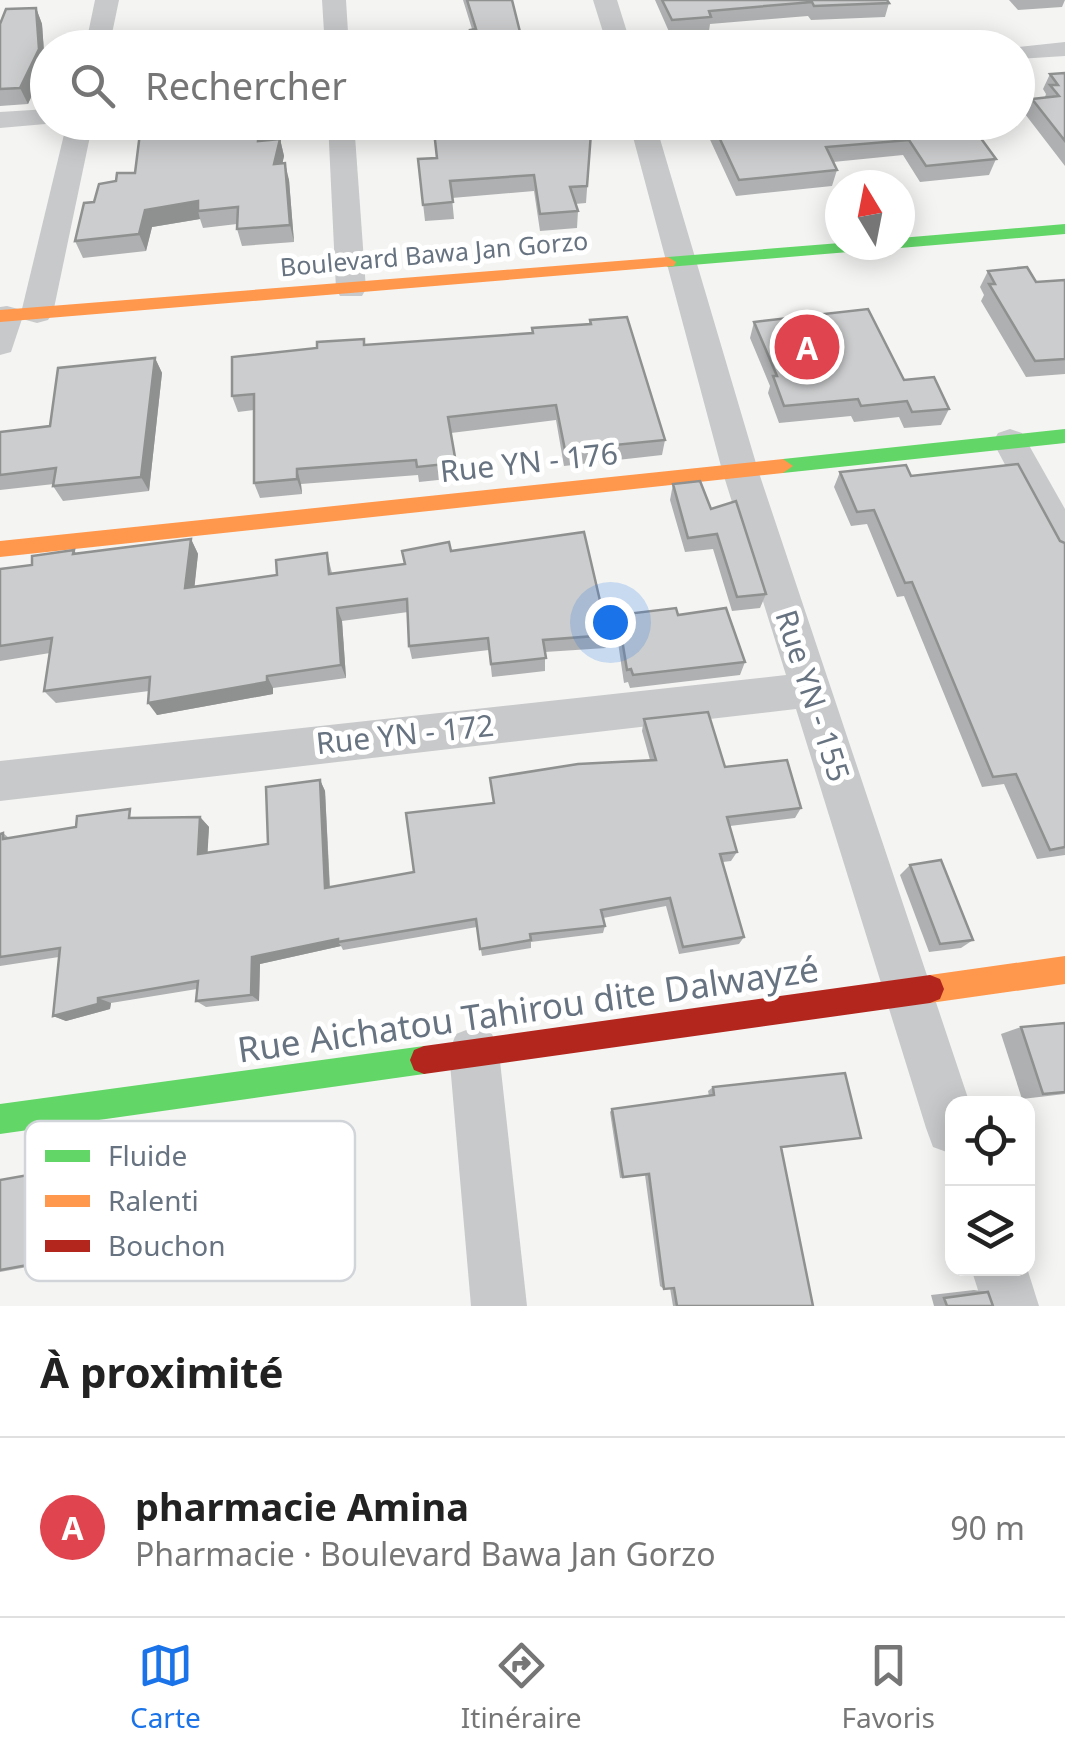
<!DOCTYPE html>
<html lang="fr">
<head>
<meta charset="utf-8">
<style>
  :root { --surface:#fff; --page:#f6f6f6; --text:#222; --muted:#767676; --line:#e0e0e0; --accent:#1a73e8 }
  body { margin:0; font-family:"Noto Sans",sans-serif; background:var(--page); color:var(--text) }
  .controls { position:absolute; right:30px; bottom:30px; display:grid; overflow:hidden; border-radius:20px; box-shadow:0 5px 25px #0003 }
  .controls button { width:90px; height:90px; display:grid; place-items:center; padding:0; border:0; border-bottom:2px solid var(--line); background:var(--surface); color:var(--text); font:50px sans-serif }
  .compass { position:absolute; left:825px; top:170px; width:90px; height:90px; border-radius:50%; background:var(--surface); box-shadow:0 5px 25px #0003; rotate:350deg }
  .you { position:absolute; left:610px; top:622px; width:35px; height:35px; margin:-25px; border:8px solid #fff; border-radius:50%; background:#1a73e8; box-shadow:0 0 0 15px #1a73e833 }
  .badge { display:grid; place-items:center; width:65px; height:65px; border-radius:50%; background:var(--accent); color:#fff; font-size:32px; font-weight:700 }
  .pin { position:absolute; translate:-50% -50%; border:5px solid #fff; box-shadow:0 2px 10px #0006 }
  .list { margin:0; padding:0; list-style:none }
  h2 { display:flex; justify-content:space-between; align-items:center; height:130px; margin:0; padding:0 40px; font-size:42px }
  h2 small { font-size:32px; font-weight:400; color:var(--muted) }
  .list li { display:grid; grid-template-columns:65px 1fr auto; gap:30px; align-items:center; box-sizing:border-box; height:180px; padding:0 40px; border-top:2px solid var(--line) }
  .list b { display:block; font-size:38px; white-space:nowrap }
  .list p { margin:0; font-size:32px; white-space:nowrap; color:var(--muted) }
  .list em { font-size:32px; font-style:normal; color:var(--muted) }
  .icon { flex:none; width:55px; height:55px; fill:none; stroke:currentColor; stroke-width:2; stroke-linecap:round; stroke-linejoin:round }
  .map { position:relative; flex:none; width:1065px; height:1306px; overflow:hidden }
  .search { position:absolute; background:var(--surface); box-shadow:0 5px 25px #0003; left:30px; right:30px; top:30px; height:110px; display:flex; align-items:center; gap:25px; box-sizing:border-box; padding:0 35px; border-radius:55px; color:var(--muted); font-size:38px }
  .sheet { height:310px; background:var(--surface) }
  nav { display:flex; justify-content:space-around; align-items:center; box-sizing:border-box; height:140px; border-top:2px solid var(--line); background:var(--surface); font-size:28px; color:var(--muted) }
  nav a { display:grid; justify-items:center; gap:5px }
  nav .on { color:var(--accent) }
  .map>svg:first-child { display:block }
</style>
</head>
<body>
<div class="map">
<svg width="1065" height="1306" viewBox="0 0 1065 1306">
  <rect width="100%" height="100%" fill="#f4f4f3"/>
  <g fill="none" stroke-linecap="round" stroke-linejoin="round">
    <!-- street -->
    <g fill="#c8c9ca" fill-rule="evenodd">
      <path d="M95,0H119L109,48H85Z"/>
      <path d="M322,0H346L349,48H325Z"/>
      <path d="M593,0H617L632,48H608Z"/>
      <path d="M1065,42V56L1018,59V48H1009Z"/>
      <path d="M48,109V122L57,123L0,128V112Z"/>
      <path d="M67,122H93L53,313L48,320L37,323L26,320L21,313Z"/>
      <path d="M328,122H354L366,289L362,296H340L336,289Z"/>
      <path d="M629,122H655L758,470L970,1104H952V1154L933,1147L926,1128L796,709L0,801V761L786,675L722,470Z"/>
      <path d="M7,306L18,309L23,316L11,352L0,355V307Z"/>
      <path d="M1010,429L1022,433L1065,509V558L1052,553L993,442L998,433Z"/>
      <path d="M474,1027L492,1034L499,1052L527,1306H471L449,1052L456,1034Z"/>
      <path d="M971,1268H1027L1039,1306H983Z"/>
    </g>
    <!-- fast -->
    <g fill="#63d668" fill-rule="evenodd">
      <path d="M1065,224V234L900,248L893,245H900V238Z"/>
      <path d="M840,243L881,245L873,250L668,267L660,262L668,257Z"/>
      <path d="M1065,429V443L783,473L773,466L783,459Z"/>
      <path d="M424,1046L434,1050L438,1060L434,1070L424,1074L0,1134V1104Z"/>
    </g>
    <!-- slow -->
    <g fill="#ff974d" fill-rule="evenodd">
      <path d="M668,257L676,262L674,266L0,322V310Z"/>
      <path d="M783,459L793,466L783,473L0,557V541Z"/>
      <path d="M1065,956V984L930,1003L920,999L916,989L920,979L930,975Z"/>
    </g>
    <!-- jam -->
    <path fill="#b3261e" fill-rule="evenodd" d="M930,975L940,979L944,989L940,999L930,1003L424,1074L414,1070L410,1060L414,1050L424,1046Z"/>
  </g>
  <!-- wall -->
  <g fill="#afb0b1">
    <path d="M463,0H512L524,48H471L470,30L472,29Z"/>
    <path d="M655,0H887L889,3L885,17L811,20L808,16L710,24L709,31L670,34Z"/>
    <path d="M1009,0H1065L1062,7L1018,10Z"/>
    <path d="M36,8L42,24L45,66L28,104L0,106V24Z"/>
    <path d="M1065,73V166L1025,114L1032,99L1045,97L1046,94L1043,89L1050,74Z"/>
    <path d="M707,122H969L996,159L989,175L920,182L903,155L833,162L837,170L832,186L736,196L706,131Z"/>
    <path d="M202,125L264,138L263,141L280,139L284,156L282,163L289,180L294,242L242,246L237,229V224L203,228L200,219L152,227L146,251L83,258L75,241L94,202L116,181L135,173Z"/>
    <path d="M591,133L586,203L575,204L578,211L577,228L540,231L534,191L452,198L454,219L425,221L418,159L436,158Z"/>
    <path d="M988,271L1036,282L1065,280V374L1026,377L981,301L984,295L980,287Z"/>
    <path d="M590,320L665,440L662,455L564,466L556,420L451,433L457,478L419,482L418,475L301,484L302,494L260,498L254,483V410L238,412L232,396L317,348L364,339L365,345L532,333L589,325Z"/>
    <path d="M754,322L904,380L949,409L941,425L904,428L899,417L854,422L851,416L779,423L768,393L770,386L750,338Z"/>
    <path d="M155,358L162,373L149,491L63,501L53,486L54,484L0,490V432L50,426Z"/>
    <path d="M840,472L911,476L1065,543V855L1037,859L1004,784L982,787L904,596L897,597L867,524L851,526L834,487Z"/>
    <path d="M673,484L711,509L766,594L760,608L732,611L713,549L685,552L670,500Z"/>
    <path d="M191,539L198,554L194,587L277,575L327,553L332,573L405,564L451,551L608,635L606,648L545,652V671L492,677L489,650L412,659L409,646L408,612L342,621L346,678L273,688V694L157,715L149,691L56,703L44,691L50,653L0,661V569L32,565L74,550L76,553Z"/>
    <path d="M618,615H678L745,662L740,675L630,688L628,682L624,683L616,629Z"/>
    <path d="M644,719L725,767L801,808L795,818L730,826L737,852L731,861L723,862L744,937L739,944L679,954L666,906L603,918L605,926L603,933L531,942V948L482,956L477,927L343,950L341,946L260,964L259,1001L206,1007L196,1001L197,989L111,1003L110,1009L66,1021L53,1016L59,957L0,966V834L3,833L9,838L139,818L200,817L209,827L207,853L268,844L320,780L325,791L330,887L414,872L494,803L650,760L642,731Z"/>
    <path d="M910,865L973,940L961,948L929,952L900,875Z"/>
    <path d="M1065,1023V1094L1022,1099L1001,1034L1021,1027Z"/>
    <path d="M713,1087L861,1138L781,1148L813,1306H673L670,1288L664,1289L660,1286L645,1175L620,1178L610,1112L612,1109L709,1096L708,1091Z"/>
    <path d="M318,1134L326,1137L330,1215L200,1241L186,1243L187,1238L0,1272V1180L147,1154L161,1156V1165Z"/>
    <path d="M974,1290L988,1292L993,1306H934L931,1295Z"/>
  </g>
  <!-- shaded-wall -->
  <g fill="#8f9090">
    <path d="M36,8L42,24L45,66L28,104L20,88Z"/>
    <path d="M260,122L264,138L263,158L258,141Z"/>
    <path d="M280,139L284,156L279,181L274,164Z"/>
    <path d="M285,163L289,180L294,242L290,225Z"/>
    <path d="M198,201V211L200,219L152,227L146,251L139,234L145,210Z"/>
    <path d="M155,358L162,373L149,491L141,477Z"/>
    <path d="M297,469L301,484L302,494L297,479Z"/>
    <path d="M191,539L198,554L193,601L185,588Z"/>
    <path d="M337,608L342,621L346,678L341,665Z"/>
    <path d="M267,676L273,688V694L157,715L148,703Z"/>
    <path d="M320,780L325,791L330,896L325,888Z"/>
    <path d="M200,817L209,827L207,863L198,854Z"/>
    <path d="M338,939V942L341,946L260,964L259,1001L251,995L252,957Z"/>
    <path d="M98,998L111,1003L110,1009L66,1021L53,1016Z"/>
    <path d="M318,1134L326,1137L330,1215H322Z"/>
    <path d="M147,1154L161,1156L160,1169L146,1167Z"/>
  </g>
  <!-- building -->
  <g fill="#cccdce" stroke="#8f9090" stroke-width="2.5">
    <path d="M467,0H512L524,48H474L470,30L476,29Z"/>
    <path d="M662,0H887L889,3L814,6L812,2L709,11L711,17L672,20Z"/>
    <path d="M36,8L39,49L20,88L0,89V24L6,9Z"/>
    <path d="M1065,73V141L1032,99L1059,96L1050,85H1058L1050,74Z"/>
    <path d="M161,122H200L199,126L259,122L258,141L280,139L274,164L285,163L290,225L237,229L238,207L198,211V201L145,210L139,234L75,241L84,203L94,202L99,184L116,181L117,173H135L141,125Z"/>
    <path d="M433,122H589L591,133L587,186L570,187L578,211L540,214L534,175L450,181L453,202L423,205L418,159L437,158Z"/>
    <path d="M712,122H969L996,159L926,166L909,140L826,147L837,170L739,180Z"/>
    <path d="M1027,267L1036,282L1065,280V359L1035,361L989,284H995L988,271Z"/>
    <path d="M868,309L904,380L934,377L949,409L912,412L907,401L861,406L858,399L784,406L773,376H777L754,322Z"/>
    <path d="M627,317L665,440L565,450L556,405L448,417L456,463L417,467L416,460L297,469V479L254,483V394L232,396V357L317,348V342L364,339V345L533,333L532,328L591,324L590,320Z"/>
    <path d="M155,358L141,477L53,486L56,468L0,475V432L50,426L58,368Z"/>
    <path d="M1018,464L1060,541L1065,543V847L1050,850L1016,774L993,777L912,582L905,583L874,510L857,512L840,472L906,465L911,476Z"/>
    <path d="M700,481L711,509L736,501L766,594L737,597L717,534L688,538L673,484Z"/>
    <path d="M584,532L608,635L543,640L546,658L491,664L488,638L409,646L407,599L337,608L341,665L267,676V682L148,703L150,677L44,691L52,638L0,646V569L32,565V556L74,550L73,554L191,539L185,588L277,575L276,560L327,553L329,574L405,564L402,551L449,542L451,551Z"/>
    <path d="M676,608L678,615L726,608L745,662L633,675L631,669L627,670L618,615Z"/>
    <path d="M708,712L725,767L787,760L801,808L727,817L737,852L720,854L744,937L683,947L670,898L601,910L605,926L530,934L531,940L480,949L476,919L338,942V939L252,957L251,995L196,1001L198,981L98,998V1004L53,1016L60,948L0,957V834L3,833V839L76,827L77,816L130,809L129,818L200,817L198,854L268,844L266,787L320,780L325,888L414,872L406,813L494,803L490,778L578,764L656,760L644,719Z"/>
    <path d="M941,860L973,940L940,944L910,865Z"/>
    <path d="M1065,1023V1092L1043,1094L1021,1027Z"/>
    <path d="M845,1073L861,1138L781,1147L813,1306H677L674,1288L664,1289L649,1174L623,1177L612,1109L714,1095L713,1087Z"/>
    <path d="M318,1134L322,1215L186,1243L187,1236L0,1270V1180L147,1154L146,1167Z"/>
    <path d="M988,1292L993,1306H947L944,1298Z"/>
  </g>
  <g text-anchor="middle" stroke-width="10" stroke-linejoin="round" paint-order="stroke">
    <!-- far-street labels -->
    <g font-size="25" fill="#677380" stroke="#fff">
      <text transform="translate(434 254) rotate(-5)" y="9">Boulevard Bawa Jan Gorzo</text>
    </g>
    <!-- street labels -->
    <g font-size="30" fill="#677380" stroke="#fff">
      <text transform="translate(529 463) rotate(-6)" y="10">Rue YN - 176</text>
      <text transform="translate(812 696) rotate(72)" y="10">Rue YN - 155</text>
      <text transform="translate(405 735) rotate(-6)" y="10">Rue YN - 172</text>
    </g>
    <!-- near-street labels -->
    <g font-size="35" fill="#677380" stroke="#fff">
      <text transform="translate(528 1010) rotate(-8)" y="12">Rue Aichatou Tahirou dite Dalwayzé</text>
    </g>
  </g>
  <!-- legend -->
  <rect x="25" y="1121" width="330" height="160" rx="15" fill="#fff" stroke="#d1d5d9" stroke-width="2.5"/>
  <rect x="45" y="1150" width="45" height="12" fill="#63d668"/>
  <rect x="45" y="1195" width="45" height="12" fill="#ff974d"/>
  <rect x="45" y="1240" width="45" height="12" fill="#b3261e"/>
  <g font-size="28" fill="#677380">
    <text x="108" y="1166">Fluide</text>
    <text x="108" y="1211">Ralenti</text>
    <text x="108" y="1256">Bouchon</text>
  </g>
</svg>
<div class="controls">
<button><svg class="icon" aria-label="locate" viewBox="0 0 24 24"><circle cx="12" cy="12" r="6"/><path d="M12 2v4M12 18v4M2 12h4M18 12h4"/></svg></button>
<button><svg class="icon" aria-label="layers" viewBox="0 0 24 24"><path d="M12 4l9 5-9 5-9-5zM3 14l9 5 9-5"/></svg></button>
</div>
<svg class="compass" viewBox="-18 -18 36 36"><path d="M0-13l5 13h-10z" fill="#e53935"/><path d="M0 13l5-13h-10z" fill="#767676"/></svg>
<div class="you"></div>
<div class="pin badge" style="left:807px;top:347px;background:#e0444e">A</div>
<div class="search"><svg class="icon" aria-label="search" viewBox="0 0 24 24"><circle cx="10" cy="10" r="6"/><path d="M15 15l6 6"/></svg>Rechercher</div>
</div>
<section class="sheet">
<h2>À proximité<small></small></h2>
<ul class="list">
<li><span class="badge" style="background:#e0444e">A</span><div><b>pharmacie Amina</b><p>Pharmacie · Boulevard Bawa Jan Gorzo</p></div><em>90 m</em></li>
</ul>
</section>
<nav>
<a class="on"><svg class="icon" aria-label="map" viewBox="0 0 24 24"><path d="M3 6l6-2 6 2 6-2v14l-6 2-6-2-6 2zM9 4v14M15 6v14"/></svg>Carte</a>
<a><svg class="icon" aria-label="directions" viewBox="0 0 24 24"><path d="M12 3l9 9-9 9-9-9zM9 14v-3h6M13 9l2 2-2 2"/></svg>Itinéraire</a>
<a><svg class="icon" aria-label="saved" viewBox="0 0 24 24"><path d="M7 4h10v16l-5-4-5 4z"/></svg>Favoris</a>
</nav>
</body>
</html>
